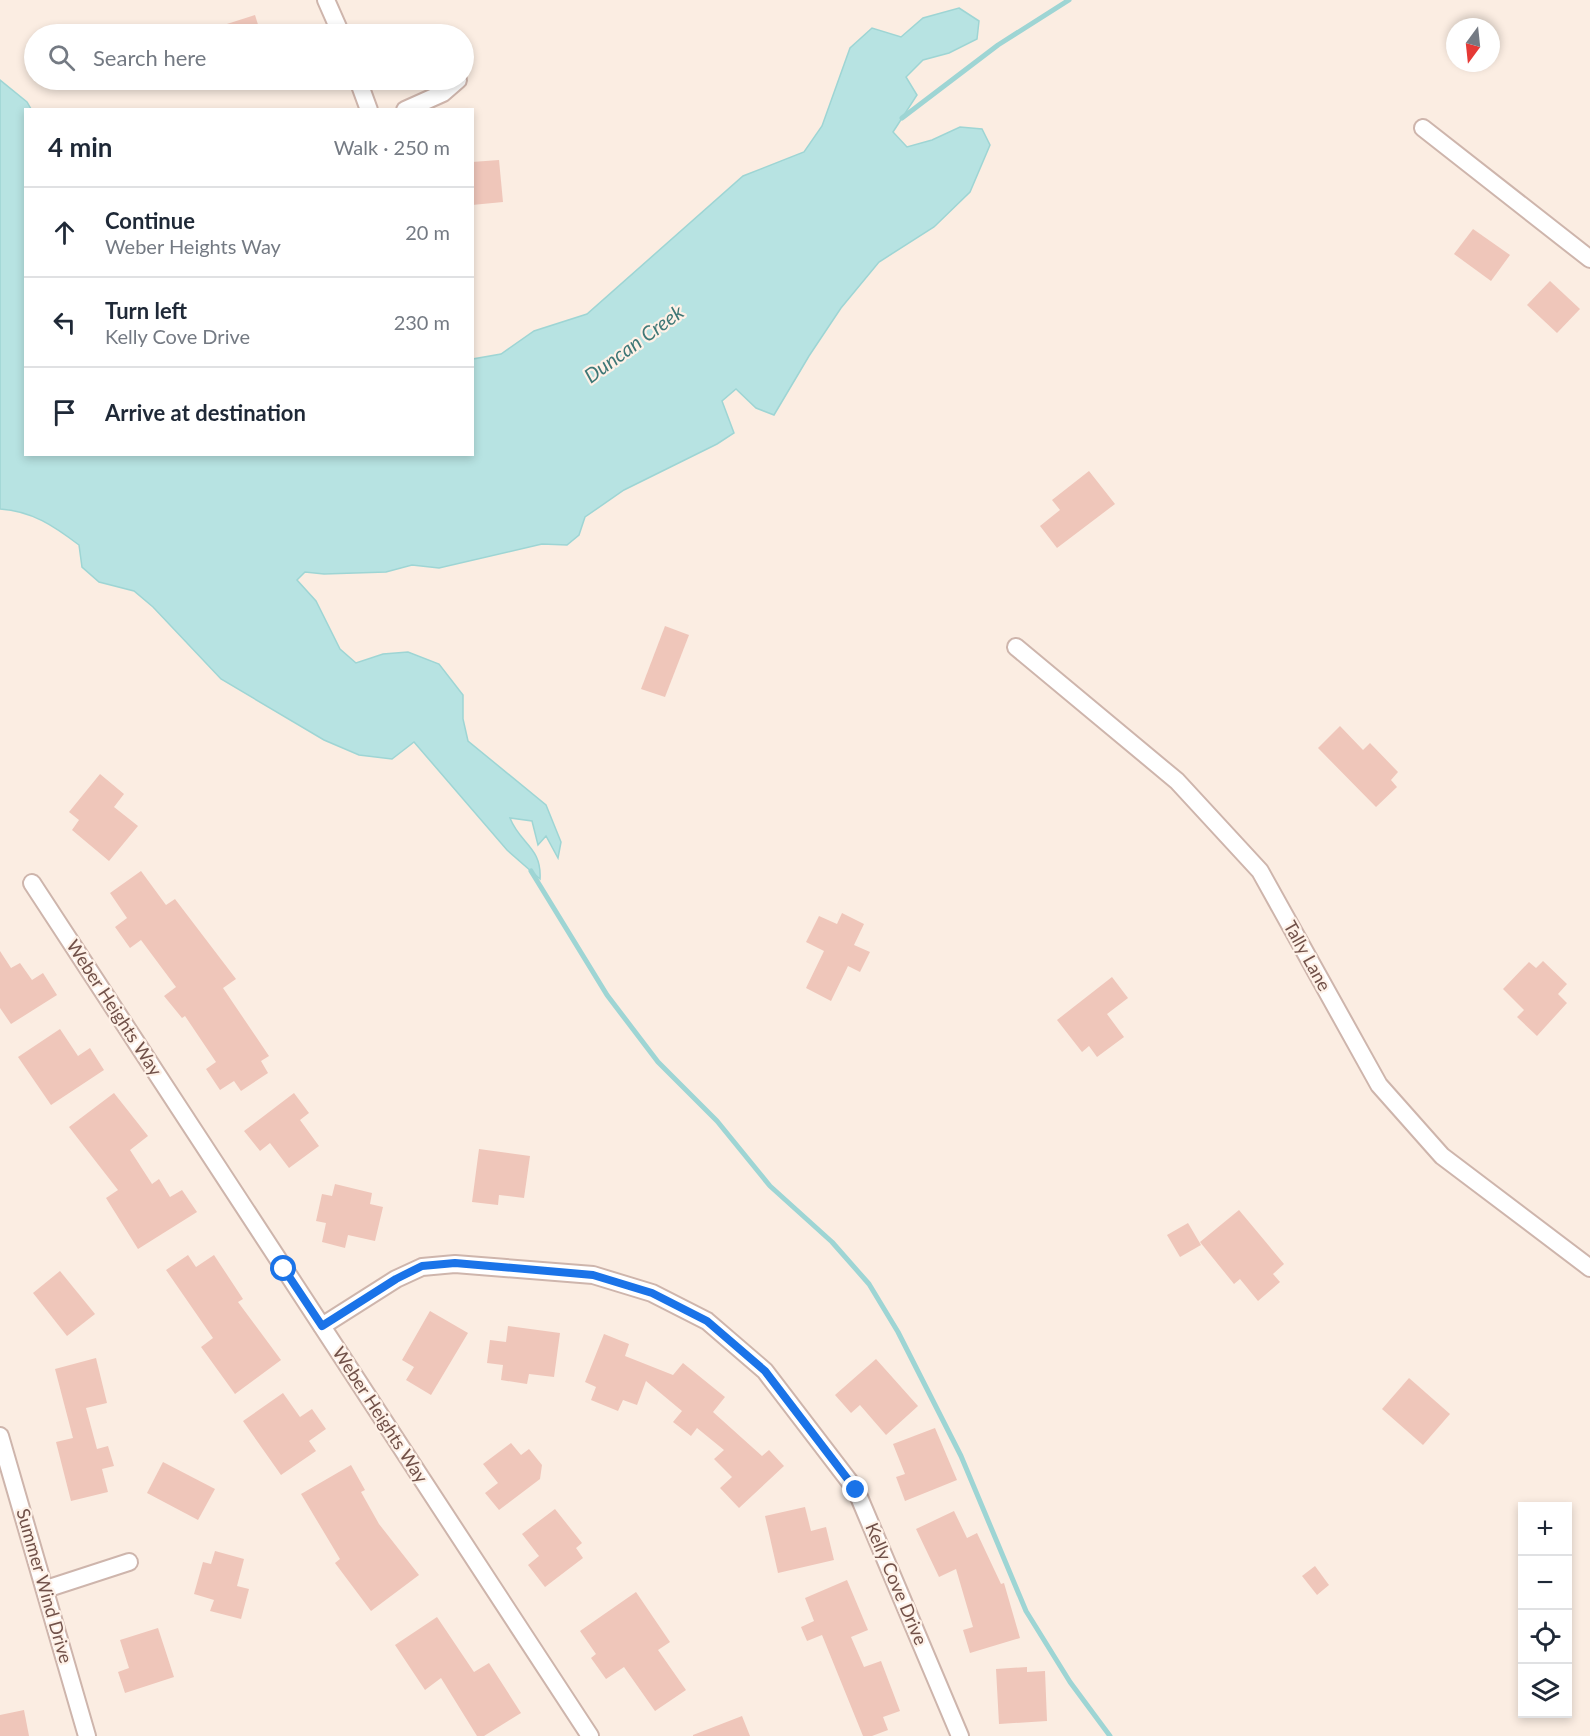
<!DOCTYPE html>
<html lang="en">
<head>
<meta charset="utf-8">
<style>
  :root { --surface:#fff; --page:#f6f6f7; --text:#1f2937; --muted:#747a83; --line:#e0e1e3 }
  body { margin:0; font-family:Lato,sans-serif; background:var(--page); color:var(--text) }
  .controls { position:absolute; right:18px; bottom:18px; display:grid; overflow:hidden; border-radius:0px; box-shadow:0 3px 9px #0003 }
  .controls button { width:54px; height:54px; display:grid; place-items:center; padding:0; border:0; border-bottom:2px solid var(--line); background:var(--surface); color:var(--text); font:30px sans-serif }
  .compass { position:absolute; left:1446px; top:18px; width:54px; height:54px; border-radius:50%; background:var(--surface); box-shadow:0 3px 9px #0003; rotate:195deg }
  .stop { position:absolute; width:18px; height:18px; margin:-14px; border:4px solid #1a73e8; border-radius:50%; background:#fff }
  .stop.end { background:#1a73e8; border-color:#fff; box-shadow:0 2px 6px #0008 }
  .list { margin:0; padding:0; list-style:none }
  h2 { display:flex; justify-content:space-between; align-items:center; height:78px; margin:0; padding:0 24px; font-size:26px }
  h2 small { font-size:20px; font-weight:400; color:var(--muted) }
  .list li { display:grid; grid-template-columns:39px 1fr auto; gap:18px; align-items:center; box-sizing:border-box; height:90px; padding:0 24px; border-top:2px solid var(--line) }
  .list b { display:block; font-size:22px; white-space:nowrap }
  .list p { margin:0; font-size:20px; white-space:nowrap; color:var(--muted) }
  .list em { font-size:20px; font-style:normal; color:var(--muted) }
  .icon { flex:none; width:33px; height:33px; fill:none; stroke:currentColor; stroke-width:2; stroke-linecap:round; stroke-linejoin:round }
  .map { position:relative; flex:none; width:1590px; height:1736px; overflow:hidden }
  .search { position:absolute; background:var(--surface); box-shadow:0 3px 9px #0003; left:24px; top:24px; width:450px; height:66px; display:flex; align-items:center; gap:15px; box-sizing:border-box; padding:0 21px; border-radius:33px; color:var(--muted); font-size:22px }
  .panel { position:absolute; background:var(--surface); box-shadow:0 3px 9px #0003; left:24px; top:108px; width:450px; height:348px; border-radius:0px }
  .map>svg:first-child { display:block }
</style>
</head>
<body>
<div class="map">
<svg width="1590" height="1736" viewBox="0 0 1590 1736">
  <rect width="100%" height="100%" fill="#fbede2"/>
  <!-- water -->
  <path fill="#b7e3e2" stroke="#9ed5d4" stroke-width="1.5" d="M959,8L979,21L977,39L949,53L923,60L906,77L917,95L893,132L907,147L932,140L960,127L982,129L990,145L970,192L934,227L879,262L841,308L809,356L774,415L756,408L736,389L722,401L734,433L717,444L624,490L585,517L579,535L567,545L542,544L439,568L412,565L386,572L324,574L305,572L297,580L316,601L340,649L356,663L383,654L408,652L439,664L463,695V719L468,741L546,805L561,842L558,858L546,836L538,845L532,821L510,818C520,844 542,847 540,879L507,850L414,742L392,759L359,755L324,740L221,679L153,607L134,591L99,582L82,567L79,545C54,526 32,511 0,509V80L27,102L31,109L26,110V454H472L473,359L501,354L534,331L587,314L743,176L804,152L822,126L850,48L872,28L901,37L923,18Z"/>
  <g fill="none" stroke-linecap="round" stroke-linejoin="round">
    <!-- stream -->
    <g stroke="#9ed5d4" stroke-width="5">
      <path d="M902,118L998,45L1069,0"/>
      <path d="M531,871L607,995L658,1062L717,1121L770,1186L832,1242L869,1284L898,1332L961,1456L1026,1611L1070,1682L1110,1736"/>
    </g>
  </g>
  <!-- building -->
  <g fill="#efc6ba">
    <path d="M255,15L261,34H206L205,31Z"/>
    <path d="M499,160L503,202L472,205V162Z"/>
    <path d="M1473,229L1510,255L1491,281L1454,254Z"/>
    <path d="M1550,281L1580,309L1557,333L1527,305Z"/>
    <path d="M1089,471L1115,504L1057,548L1040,526L1060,510L1052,500Z"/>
    <path d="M665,626L689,635L665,697L641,689Z"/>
    <path d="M1340,726L1363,750L1370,743L1398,772L1391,780L1397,787L1376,807L1318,748Z"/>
    <path d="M100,774L124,794L114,807L138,826L109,861L72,830L79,820L69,812Z"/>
    <path d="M141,871L166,905L175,899L236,979L223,988L269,1056L261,1061L268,1073L241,1091L234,1081L220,1090L206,1069L216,1062L185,1016L182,1018L164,996L176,987L141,940L130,948L115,927L127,918L110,893Z"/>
    <path d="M842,913L864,924L854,945L870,952L860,972L848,966L831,1001L806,988L824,951L806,942L819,916L837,924Z"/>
    <path d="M0,951L11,968L20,963L32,980L43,973L57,995L11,1024L0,1008Z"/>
    <path d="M1543,961L1567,984L1558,994L1567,1003L1537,1036L1517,1017L1524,1010L1503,989L1529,962L1536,968Z"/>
    <path d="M1112,977L1128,998L1107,1014L1124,1037L1097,1057L1089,1046L1082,1052L1057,1020Z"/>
    <path d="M60,1029L78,1056L90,1048L104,1070L51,1105L18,1057Z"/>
    <path d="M114,1093L148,1136L130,1150L152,1184L159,1179L170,1197L182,1190L197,1212L138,1249L106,1198L118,1190L69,1127Z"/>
    <path d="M294,1093L309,1113L300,1120L319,1146L289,1168L270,1143L260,1151L244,1131Z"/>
    <path d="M479,1149L530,1156L524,1198L499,1195L498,1205L472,1202Z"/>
    <path d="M335,1184L372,1193L370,1204L383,1207L375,1241L348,1235L345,1248L322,1242L326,1223L316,1221L322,1194L332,1196Z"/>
    <path d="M1239,1210L1284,1264L1273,1274L1280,1282L1258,1301L1240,1279L1234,1284L1200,1242Z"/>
    <path d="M1188,1223L1201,1245L1180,1257L1167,1235Z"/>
    <path d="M188,1255L196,1267L214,1255L243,1299L238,1302L281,1360L235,1394L201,1347L213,1338L166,1270Z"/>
    <path d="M60,1271L95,1314L67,1336L33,1293Z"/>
    <path d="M430,1311L468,1333L431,1395L406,1380L414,1367L402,1360Z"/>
    <path d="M508,1326L560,1333L554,1377L529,1374L527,1384L501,1380L503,1365L487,1363L490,1340L506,1342Z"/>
    <path d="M604,1334L629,1344L625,1356L673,1375L683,1363L725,1397L713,1412L762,1456L769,1450L784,1466L739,1508L720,1488L732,1477L714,1459L724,1450L697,1428L691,1436L673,1422L682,1411L646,1381L637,1405L623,1400L618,1411L591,1400L596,1387L585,1382Z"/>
    <path d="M96,1358L107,1403L86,1408L97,1449L108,1446L114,1466L102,1469L108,1492L71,1501L56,1442L73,1438L55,1369Z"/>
    <path d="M876,1359L918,1406L886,1435L860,1405L851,1413L835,1395Z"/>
    <path d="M1409,1378L1450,1414L1423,1445L1382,1409Z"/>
    <path d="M283,1393L300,1417L312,1409L326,1429L309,1441L316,1451L281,1475L243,1421Z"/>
    <path d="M935,1428L957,1480L905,1501L896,1477L905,1474L893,1444Z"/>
    <path d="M511,1443L521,1455L529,1449L542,1465L540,1479L499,1510L485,1493L498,1483L483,1464Z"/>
    <path d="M163,1462L215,1489L198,1520L147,1493Z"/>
    <path d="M351,1465L365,1490L361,1492L379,1524L419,1575L371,1611L335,1563L340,1559L301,1494Z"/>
    <path d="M805,1507L811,1531L826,1527L834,1560L778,1573L765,1516Z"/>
    <path d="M555,1509L582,1543L576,1548L583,1558L545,1587L528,1565L539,1556L522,1534Z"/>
    <path d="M954,1511L967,1538L977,1533L1001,1584L1004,1583L1020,1638L970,1653L963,1630L973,1627L956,1569L939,1577L916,1529Z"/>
    <path d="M215,1551L244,1559L237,1586L249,1589L241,1619L210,1611L214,1600L194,1594L203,1562L211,1564Z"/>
    <path d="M1315,1566L1329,1585L1317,1595L1302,1576Z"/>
    <path d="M847,1580L868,1630L851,1637L864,1667L881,1661L900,1711L883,1717L888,1730L872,1736H863L822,1635L807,1641L801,1627L814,1621L805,1598Z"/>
    <path d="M636,1592L670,1642L658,1650L686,1690L655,1711L624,1667L606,1679L591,1658L596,1654L580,1631Z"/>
    <path d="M437,1617L474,1672L489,1663L521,1713L484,1736H477L441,1678L425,1690L395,1645Z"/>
    <path d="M158,1628L174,1677L125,1693L118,1672L129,1668L120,1640Z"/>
    <path d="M1027,1667V1672L1045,1671L1047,1721L999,1724L996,1669Z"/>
    <path d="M24,1710L29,1736H0V1715Z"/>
    <path d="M742,1716L750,1736H693V1735Z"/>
  </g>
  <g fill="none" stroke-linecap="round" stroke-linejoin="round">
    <defs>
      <g id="street">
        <path d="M326,0L341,34"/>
        <path d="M358,80L369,110"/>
        <path d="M405,110L443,93L458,80"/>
        <path d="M1423,128L1590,259"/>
        <path d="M1016,647L1177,781L1260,871L1379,1085L1442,1156L1590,1268"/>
        <path d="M32,883L590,1736"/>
        <path d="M322,1326L396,1279L422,1267L455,1264L593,1275L652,1293L707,1321L765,1371L856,1490L960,1736"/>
        <path d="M0,1436L87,1736"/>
        <path d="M46,1589L129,1562"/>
      </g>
    </defs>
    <!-- street casing -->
    <use href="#street" stroke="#ceb5ac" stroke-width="20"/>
    <!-- street -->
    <use href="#street" stroke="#fff" stroke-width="16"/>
  </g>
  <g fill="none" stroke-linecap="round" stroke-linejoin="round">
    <!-- route -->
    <path stroke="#1a73e8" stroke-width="8" d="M284,1269L322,1326L396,1279L422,1266L455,1263L593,1275L652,1293L707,1321L765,1371L856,1490"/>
  </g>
  <g text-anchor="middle" stroke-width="4.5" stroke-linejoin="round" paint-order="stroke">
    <!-- street labels -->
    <g font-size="18" fill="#715149" stroke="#fef1e7">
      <text transform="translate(1307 956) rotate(61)" y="6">Tally Lane</text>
      <text transform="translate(114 1008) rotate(57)" y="6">Weber Heights Way</text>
      <text transform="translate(380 1415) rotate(57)" y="6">Weber Heights Way</text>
      <text transform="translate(896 1584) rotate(67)" y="6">Kelly Cove Drive</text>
      <text transform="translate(44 1586) rotate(74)" y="6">Summer Wind Drive</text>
    </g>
    <!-- water labels -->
    <g font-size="20" font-style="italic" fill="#3e7776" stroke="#fef1e7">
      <text transform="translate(634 344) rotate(-36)" y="7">Duncan Creek</text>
    </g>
  </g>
</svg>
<div class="controls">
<button>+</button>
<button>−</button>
<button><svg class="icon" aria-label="locate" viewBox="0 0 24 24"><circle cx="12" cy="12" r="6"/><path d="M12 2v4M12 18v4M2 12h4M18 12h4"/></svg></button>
<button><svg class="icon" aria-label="layers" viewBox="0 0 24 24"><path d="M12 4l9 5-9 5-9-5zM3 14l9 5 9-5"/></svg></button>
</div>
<svg class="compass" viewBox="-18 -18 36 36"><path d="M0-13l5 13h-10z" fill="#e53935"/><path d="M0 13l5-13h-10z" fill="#747a83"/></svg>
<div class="stop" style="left:284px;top:1269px"></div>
<div class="stop end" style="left:856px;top:1490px"></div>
<div class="search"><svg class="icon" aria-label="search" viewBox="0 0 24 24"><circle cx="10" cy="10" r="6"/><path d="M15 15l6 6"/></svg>Search here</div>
<section class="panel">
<h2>4 min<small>Walk · 250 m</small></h2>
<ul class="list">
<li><svg class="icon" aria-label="ahead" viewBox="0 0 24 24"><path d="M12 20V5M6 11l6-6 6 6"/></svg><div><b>Continue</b><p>Weber Heights Way</p></div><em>20 m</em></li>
<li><svg class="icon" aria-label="left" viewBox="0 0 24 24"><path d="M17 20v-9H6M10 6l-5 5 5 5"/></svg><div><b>Turn left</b><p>Kelly Cove Drive</p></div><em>230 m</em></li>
<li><svg class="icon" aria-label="arrive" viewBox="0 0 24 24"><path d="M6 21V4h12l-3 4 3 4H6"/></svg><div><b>Arrive at destination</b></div></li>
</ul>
</section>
</div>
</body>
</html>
